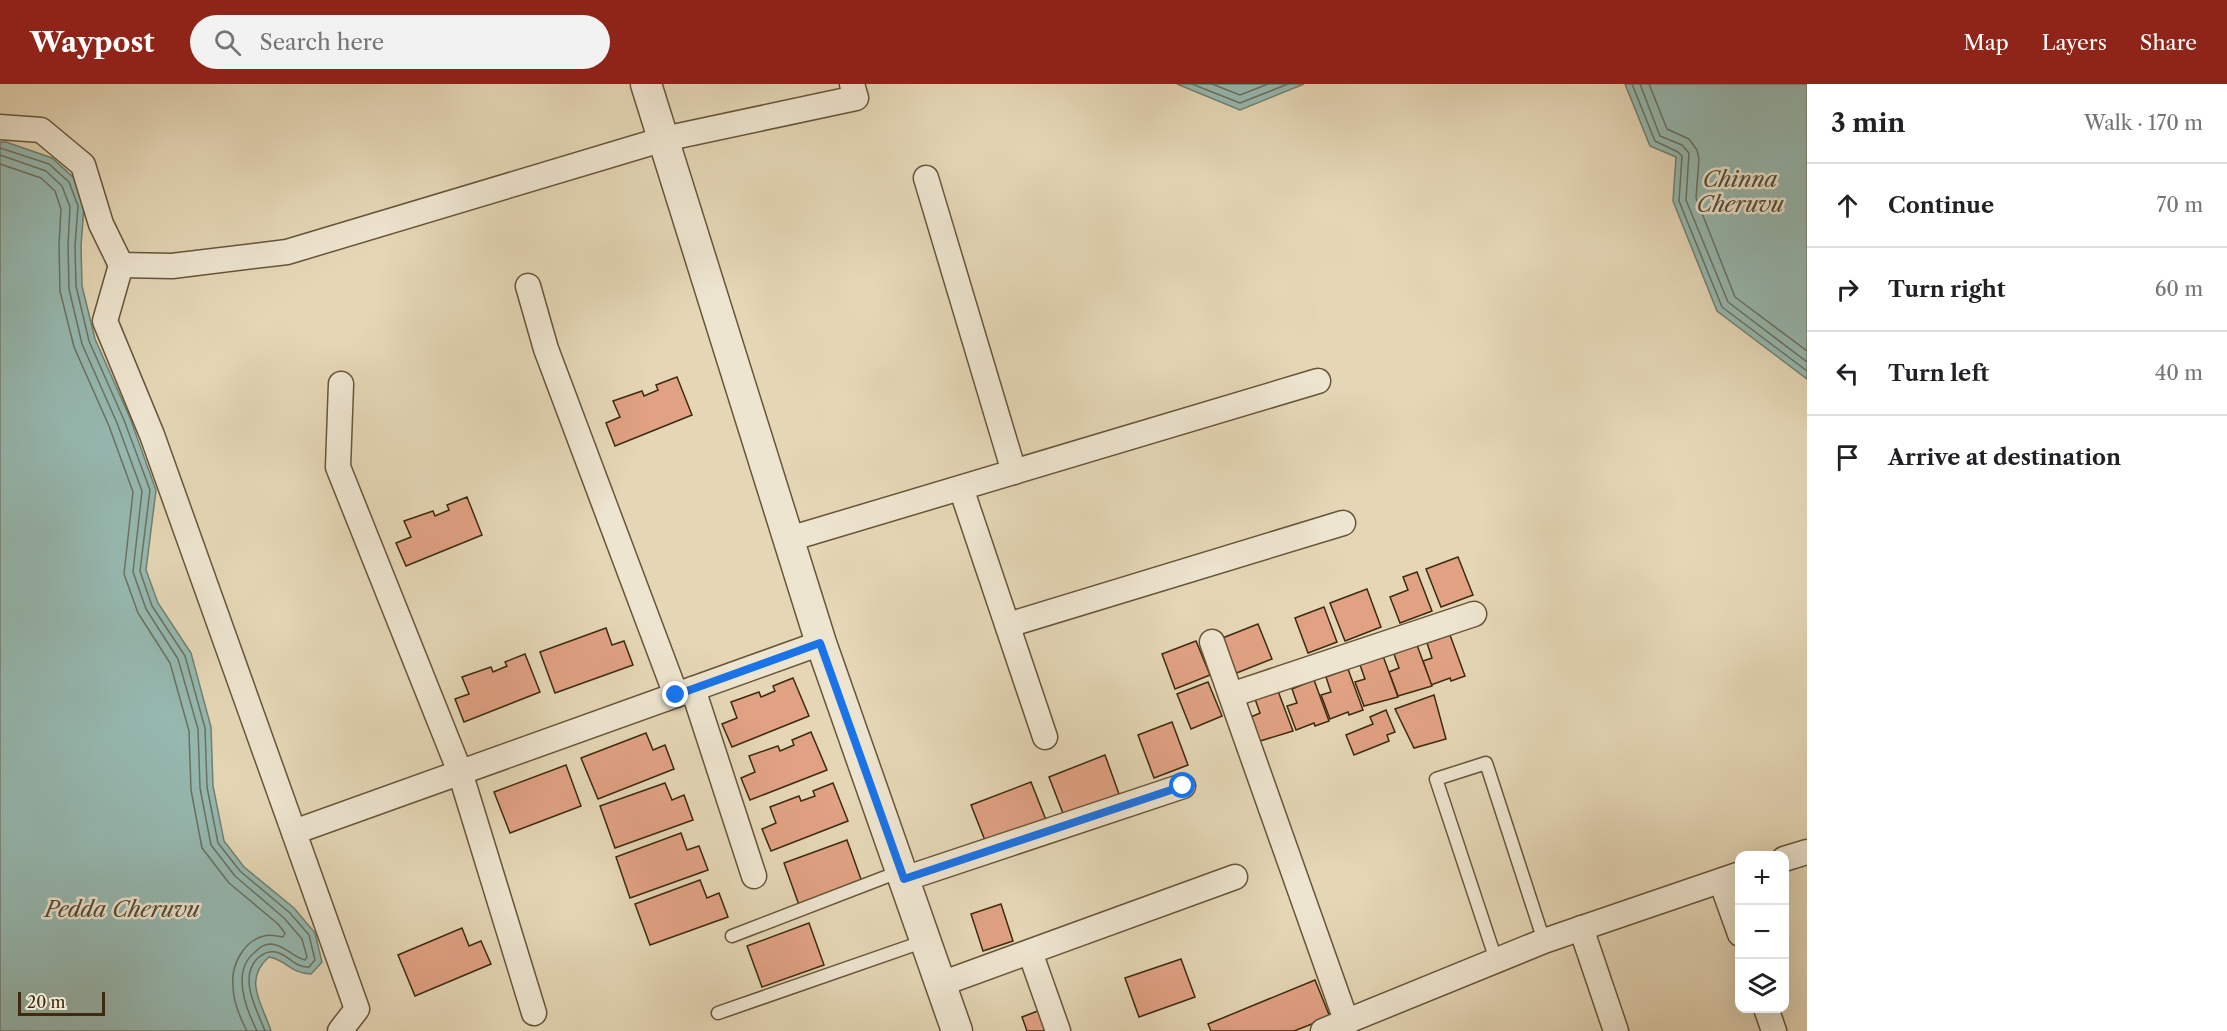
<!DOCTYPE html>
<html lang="en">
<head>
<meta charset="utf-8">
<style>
  :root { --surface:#fff; --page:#f2f2f2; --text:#202124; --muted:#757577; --line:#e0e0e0; --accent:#8f2418 }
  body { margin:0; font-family:"Libre Caslon Text",serif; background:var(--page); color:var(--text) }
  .controls { position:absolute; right:18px; bottom:18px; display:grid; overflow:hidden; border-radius:12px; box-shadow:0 6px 24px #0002 }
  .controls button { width:54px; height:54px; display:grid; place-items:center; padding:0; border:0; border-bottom:2px solid var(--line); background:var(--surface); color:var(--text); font:30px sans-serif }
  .scale { position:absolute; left:18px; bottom:15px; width:87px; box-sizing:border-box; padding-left:6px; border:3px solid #3d2a0f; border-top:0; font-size:16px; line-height:21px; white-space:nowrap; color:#3d2a0f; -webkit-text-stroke:4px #eee5d0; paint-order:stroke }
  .stop { position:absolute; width:18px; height:18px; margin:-14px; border:4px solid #1a73e8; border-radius:50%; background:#fff }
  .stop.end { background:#1a73e8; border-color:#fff; box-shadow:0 2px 6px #0008 }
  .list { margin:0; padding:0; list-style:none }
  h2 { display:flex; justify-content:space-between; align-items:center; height:78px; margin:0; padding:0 24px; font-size:26px }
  h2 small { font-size:20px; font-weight:400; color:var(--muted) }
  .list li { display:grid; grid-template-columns:39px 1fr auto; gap:18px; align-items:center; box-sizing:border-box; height:84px; padding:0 24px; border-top:2px solid var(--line) }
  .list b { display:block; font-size:22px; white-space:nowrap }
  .list em { font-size:20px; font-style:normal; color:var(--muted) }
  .icon { flex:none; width:33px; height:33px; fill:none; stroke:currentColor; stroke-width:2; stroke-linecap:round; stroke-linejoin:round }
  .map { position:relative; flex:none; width:1807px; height:947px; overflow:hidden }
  header { display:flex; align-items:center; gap:36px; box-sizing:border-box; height:84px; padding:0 30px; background:var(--accent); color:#fff }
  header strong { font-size:28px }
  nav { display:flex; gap:33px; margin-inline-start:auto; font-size:21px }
  .search { width:420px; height:54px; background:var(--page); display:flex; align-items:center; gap:15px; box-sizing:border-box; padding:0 21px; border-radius:33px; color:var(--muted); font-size:22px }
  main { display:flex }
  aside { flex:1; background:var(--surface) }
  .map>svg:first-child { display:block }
</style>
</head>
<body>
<header>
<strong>Waypost</strong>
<div class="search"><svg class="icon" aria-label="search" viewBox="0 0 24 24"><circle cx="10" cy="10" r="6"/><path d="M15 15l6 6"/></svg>Search here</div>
<nav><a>Map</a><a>Layers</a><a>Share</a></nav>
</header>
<main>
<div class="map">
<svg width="1807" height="947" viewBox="0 0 1807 947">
  <rect width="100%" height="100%" fill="#e5d7b6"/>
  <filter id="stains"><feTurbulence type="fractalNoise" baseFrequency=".00333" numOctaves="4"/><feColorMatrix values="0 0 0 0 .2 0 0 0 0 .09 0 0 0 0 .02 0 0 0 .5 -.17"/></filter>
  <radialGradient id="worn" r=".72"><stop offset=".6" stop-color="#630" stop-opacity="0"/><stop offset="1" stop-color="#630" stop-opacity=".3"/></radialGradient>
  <!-- water -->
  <g fill="#96b9b1" stroke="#728070" stroke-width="1.5">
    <path d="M1177,0H1304L1240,26Z"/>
    <path d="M1625,0H1807V295L1717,227L1673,117L1676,73L1650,62Z"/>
    <path d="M0,58H6L52,74L74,94L84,122L81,162L82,202L95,255L130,334L156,406L146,486L158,519L191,569L211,643L213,702L224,757L244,783L294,824L315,849L322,878L311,890C289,889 287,876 269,873C242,896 263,921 271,947H0Z"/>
  </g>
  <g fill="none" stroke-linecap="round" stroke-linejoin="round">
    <!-- shore -->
    <g stroke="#6a7260" stroke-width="1.5">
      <path d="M1192,0L1240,19L1288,0"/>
      <path d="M1212,0L1240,11L1268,0"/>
      <path d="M1632,0L1655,57L1678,68L1682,72L1679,117L1722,223L1807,287"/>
      <path d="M1640,0L1660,52L1682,61L1689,69L1686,116L1728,218L1807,278"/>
      <path d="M1649,0L1667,45L1689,55L1697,66L1699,75L1696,114L1735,213L1807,267"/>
      <path d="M0,64L49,80L69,98L78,122L75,162L76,202L89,257L124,336L150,406L140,487L152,522L185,572L205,644L207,703L218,759L240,787L290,829L309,851L315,876L309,883C295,884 289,871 276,868C268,867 265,869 259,873C237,892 257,926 265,947"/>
      <path d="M0,71L46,87L62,102L70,123L68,161L69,205L82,260L117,339L142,407L133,488L146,525L178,575L198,645L200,704L211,761L235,792L284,834L302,855L307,873L305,876C292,873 285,861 271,860C264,860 260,863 255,868C231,887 246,925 257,947"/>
      <path d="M0,80L41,94L55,107L61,125L59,161L60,207L74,263L109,342L133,408L124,490L138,529L170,579L189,647L191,706L202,764L229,799L278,840L285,849L283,853C276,852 270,850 264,852C243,857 231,882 233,901C233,916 240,934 247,947"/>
    </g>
  </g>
  <!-- building -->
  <g fill="#e1a284" stroke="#3d2a0f" stroke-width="1.5">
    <path d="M677,293L692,331L615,362L606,339L620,333L613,317L642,307L644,312L658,306L656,301Z"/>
    <path d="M467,413L482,451L406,482L396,459L411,453L404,437L433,427L435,432L449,426L447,421Z"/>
    <path d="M1458,473L1473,511L1441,523L1426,485Z"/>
    <path d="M1417,488L1432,527L1400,539L1390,513L1408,506L1403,493Z"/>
    <path d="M1367,505L1381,543L1345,557L1330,519Z"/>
    <path d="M1324,523L1337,558L1308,569L1295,534Z"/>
    <path d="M1258,540L1272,575L1234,590L1220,555Z"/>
    <path d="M606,544L612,561L624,557L633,581L555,609L540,568Z"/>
    <path d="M1450,551L1465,592L1451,597L1450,594L1431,601L1423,577L1432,574L1427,559Z"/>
    <path d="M1196,557L1210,591L1175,605L1162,570Z"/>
    <path d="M1417,561L1432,602L1398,612L1389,588L1399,584L1394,570Z"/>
    <path d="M525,570L540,608L464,638L455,615L469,610L462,593L491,583L493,588L507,582L505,578Z"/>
    <path d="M1383,572L1398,613L1364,622L1355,598L1365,595L1360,581Z"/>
    <path d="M1348,585L1363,626L1349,631L1348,628L1330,635L1321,611L1331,608L1326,593Z"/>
    <path d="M793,594L809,632L732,663L722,640L737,634L731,618L759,608L761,613L775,607L773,602Z"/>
    <path d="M1314,596L1329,637L1315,642L1314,639L1296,646L1287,622L1297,619L1292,605Z"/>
    <path d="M1208,598L1222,632L1191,645L1177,610Z"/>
    <path d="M1278,607L1293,647L1260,657L1251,633L1260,629L1255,615Z"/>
    <path d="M1434,611L1446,655L1414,664L1395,625Z"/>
    <path d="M1386,626L1395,648L1387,651L1389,657L1354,671L1346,651L1373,640L1370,633Z"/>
    <path d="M1172,638L1188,681L1154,694L1138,651Z"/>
    <path d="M811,648L827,686L750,716L741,694L755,688L749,672L778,662L780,667L794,661L792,656Z"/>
    <path d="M646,649L653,666L665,661L674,685L598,715L581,674Z"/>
    <path d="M1105,671L1119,710L1064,732L1049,693Z"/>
    <path d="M566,681L581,722L510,749L494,708Z"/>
    <path d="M1031,698L1046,736L986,759L971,721Z"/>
    <path d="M665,699L672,716L684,711L693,736L615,764L600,722Z"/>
    <path d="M833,699L848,737L771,767L762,745L776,739L770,723L799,712L801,717L815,712L813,707Z"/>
    <path d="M681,749L687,766L699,762L708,786L630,814L616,773Z"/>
    <path d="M847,756L862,798L799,821L784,779Z"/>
    <path d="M700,796L707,814L719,809L728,833L650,861L635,820Z"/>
    <path d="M1001,820L1013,857L983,867L971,830Z"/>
    <path d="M809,839L824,881L762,903L747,862Z"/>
    <path d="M462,844L469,862L481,857L491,880L415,912L398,871Z"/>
    <path d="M1181,875L1195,913L1139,933L1125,894Z"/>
    <path d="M1315,896L1330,933L1294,947H1211L1208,940Z"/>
    <path d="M1043,925L1050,947H1027L1022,933Z"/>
  </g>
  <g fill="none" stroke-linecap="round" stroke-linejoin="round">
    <defs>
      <g id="service">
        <path d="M732,852L901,787"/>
        <path d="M1496,876L1436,695L1486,679L1544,857"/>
        <path d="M718,929L925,857"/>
      </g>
      <g id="minor">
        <path d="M0,43L41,46L83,81L101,140L121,181"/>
        <path d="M926,94L1014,388"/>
        <path d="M528,202L546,265L676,611"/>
        <path d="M341,300L338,383L460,688L534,929"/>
        <path d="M961,404L1045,653"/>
        <path d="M789,455L1318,297"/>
        <path d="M1008,541L1343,439"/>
        <path d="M1212,558L1347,939"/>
        <path d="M693,605L754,792"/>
        <path d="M1231,611L1474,530"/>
        <path d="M294,748L821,559"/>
        <path d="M1784,775L1807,768"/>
        <path d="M904,795L1183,702"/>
        <path d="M1721,797L1740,850"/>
        <path d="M1581,844L1616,947"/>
        <path d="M1030,868L1058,947"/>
        <path d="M941,900L1235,793"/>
        <path d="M1766,924L1774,947"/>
        <path d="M340,947L357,925L152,351L105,237L121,181L172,182L287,168L664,55L856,14L852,0"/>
        <path d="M1323,947L1544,857L1740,790"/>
      </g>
      <path id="tertiary" d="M646,0L821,559L957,947"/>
    </defs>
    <!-- service casing -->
    <use href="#service" stroke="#675539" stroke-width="15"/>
    <!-- minor casing -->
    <use href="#minor" stroke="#675539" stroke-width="27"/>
    <!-- tertiary casing -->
    <use href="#tertiary" stroke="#675539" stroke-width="33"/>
    <!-- service -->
    <use href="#service" stroke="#eee5d0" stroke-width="12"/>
    <!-- minor -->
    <use href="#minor" stroke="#eee5d0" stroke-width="24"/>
    <!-- tertiary -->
    <use href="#tertiary" stroke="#eee5d0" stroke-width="30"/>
  </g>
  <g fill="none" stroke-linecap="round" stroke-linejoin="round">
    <!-- route -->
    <path stroke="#1a73e8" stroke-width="8" d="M676,611L820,559L904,795L1183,702"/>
  </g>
  <g text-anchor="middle" stroke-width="5" stroke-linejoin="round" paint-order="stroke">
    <!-- water labels -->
    <g font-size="22" font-style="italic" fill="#534e38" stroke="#eee5d0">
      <text x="1740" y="103">Chinna<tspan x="1740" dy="25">Cheruvu</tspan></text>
      <text x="122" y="833">Pedda Cheruvu</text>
    </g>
  </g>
  <rect width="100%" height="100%" filter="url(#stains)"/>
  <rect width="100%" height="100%" fill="url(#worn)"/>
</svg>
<div class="controls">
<button>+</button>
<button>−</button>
<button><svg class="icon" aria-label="layers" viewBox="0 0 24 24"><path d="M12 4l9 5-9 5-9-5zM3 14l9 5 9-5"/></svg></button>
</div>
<div class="scale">20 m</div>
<div class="stop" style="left:1183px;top:702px"></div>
<div class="stop end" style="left:676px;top:611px"></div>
</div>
<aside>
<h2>3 min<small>Walk · 170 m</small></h2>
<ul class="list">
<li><svg class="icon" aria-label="ahead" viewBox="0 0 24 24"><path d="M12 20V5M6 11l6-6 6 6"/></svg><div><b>Continue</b></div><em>70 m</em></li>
<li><svg class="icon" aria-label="right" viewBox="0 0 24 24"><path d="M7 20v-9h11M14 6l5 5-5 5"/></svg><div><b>Turn right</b></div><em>60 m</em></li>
<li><svg class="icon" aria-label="left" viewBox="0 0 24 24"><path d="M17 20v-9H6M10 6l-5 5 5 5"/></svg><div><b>Turn left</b></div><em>40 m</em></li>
<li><svg class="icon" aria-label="arrive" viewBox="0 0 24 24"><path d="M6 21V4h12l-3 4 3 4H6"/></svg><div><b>Arrive at destination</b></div></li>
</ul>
</aside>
</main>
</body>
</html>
